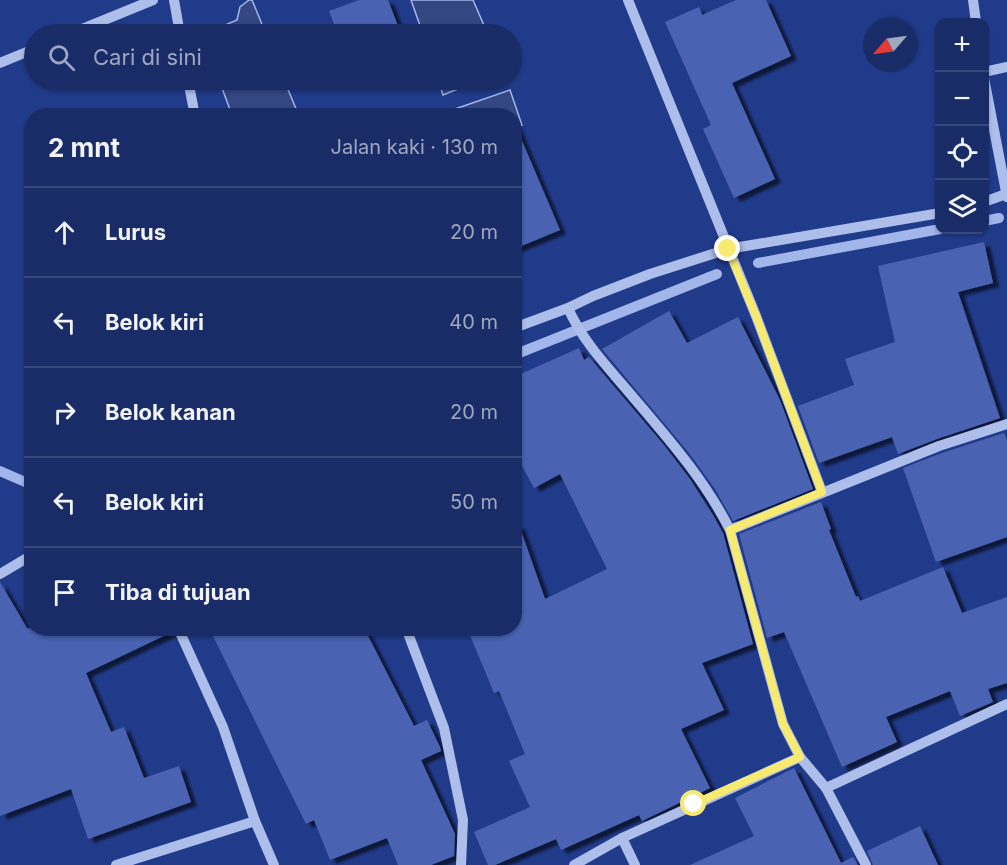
<!DOCTYPE html>
<html lang="id">
<head>
<meta charset="utf-8">
<style>
  :root { --surface:#192c68; --page:#22346e; --text:#f1f3f6; --muted:#9fa7c0; --line:#37487c }
  body { margin:0; font-family:Inter,sans-serif; background:var(--page); color:var(--text) }
  .controls { position:absolute; right:18px; top:18px; display:grid; overflow:hidden; border-radius:12px; box-shadow:0 2px 4px #0004 }
  .controls button { width:54px; height:54px; display:grid; place-items:center; padding:0; border:0; border-bottom:2px solid var(--line); background:var(--surface); color:var(--text); font:30px sans-serif }
  .compass { position:absolute; left:863px; top:18px; width:54px; height:54px; border-radius:50%; background:var(--surface); box-shadow:0 2px 4px #0004; rotate:242deg }
  .stop { position:absolute; width:18px; height:18px; margin:-14px; border:4px solid #f7ea70; border-radius:50%; background:#fff }
  .stop.end { background:#f7ea70; border-color:#fff; box-shadow:0 2px 6px #0008 }
  .list { margin:0; padding:0; list-style:none }
  h2 { display:flex; justify-content:space-between; align-items:center; height:78px; margin:0; padding:0 24px; font-size:26px }
  h2 small { font-size:20px; font-weight:400; color:var(--muted) }
  .list li { display:grid; grid-template-columns:39px 1fr auto; gap:18px; align-items:center; box-sizing:border-box; height:90px; padding:0 24px; border-top:2px solid var(--line) }
  .list b { display:block; font-size:22px; white-space:nowrap }
  .list em { font-size:20px; font-style:normal; color:var(--muted) }
  .icon { flex:none; width:33px; height:33px; fill:none; stroke:currentColor; stroke-width:2; stroke-linecap:round; stroke-linejoin:round }
  .map { position:relative; flex:none; width:1007px; height:865px; overflow:hidden }
  .search { position:absolute; background:var(--surface); box-shadow:0 2px 4px #0004; left:24px; top:24px; width:498px; height:66px; display:flex; align-items:center; gap:15px; box-sizing:border-box; padding:0 21px; border-radius:33px; color:var(--muted); font-size:22px }
  .panel { position:absolute; background:var(--surface); box-shadow:0 2px 4px #0004; left:24px; top:108px; width:498px; height:528px; border-radius:24px }
  .map>svg:first-child { display:block }
</style>
</head>
<body>
<div class="map">
<svg width="1007" height="865" viewBox="0 0 1007 865">
  <defs>
    <filter id="shadow"><feDropShadow dx="6" dy="4" stdDeviation="1.5" flood-color="#0009"/></filter>
  </defs>
  <rect width="100%" height="100%" fill="#213b8b"/>
  <!-- water -->
  <g fill="#344782" stroke="#a2b6ec" stroke-width="1.5">
    <path d="M249,0H252L266,34H204L237,20L240,7Z"/>
    <path d="M411,0H473L486,30L475,34H423Z"/>
    <path d="M219,80H284L297,111L287,115H232Z"/>
    <path d="M438,80H480L443,95Z"/>
    <path d="M510,90L522,125L515,128L514,116L458,115L455,109Z"/>
  </g>
  <g fill="none" stroke-linecap="round" stroke-linejoin="round">
    <!-- stream -->
    <g stroke="#a2b6ec" stroke-width="10">
      <path d="M984,221L999,218"/>
      <path d="M758,263L940,229"/>
      <path d="M514,355L717,274"/>
      <path d="M0,471L32,485"/>
    </g>
  </g>
  <!-- building -->
  <g fill="#4a64b2" filter="url(#shadow)">
    <path d="M359,0H388L401,34H338L329,11Z"/>
    <path d="M736,0H766L791,56L732,83L775,179L734,198L703,129L711,125L665,22L699,7L702,15Z"/>
    <path d="M514,122L560,230L514,249Z"/>
    <path d="M984,242L993,283L958,292L1000,418L937,439L898,454L892,437L819,463L798,406L854,385L845,359L895,342L878,266Z"/>
    <path d="M669,311L687,343L738,317L780,400L813,489L733,521L715,489L689,453L602,349Z"/>
    <path d="M579,348L584,360L589,357L664,445L690,479L713,515L723,533L753,644L702,663L724,710L681,729L710,788L642,821L639,815L561,850L556,839L495,865H488L474,832L530,807L509,761L525,754L499,691L494,693L467,628H514V526L519,525L545,599L607,569L560,474L534,488L514,451V377Z"/>
    <path d="M1004,433L1007,440V537L936,562L903,468L942,453Z"/>
    <path d="M821,502L831,529L829,530L856,597L858,596L860,601L943,567L962,613L1007,597V683L988,689L993,702L960,716L950,691L886,717L897,742L842,767L784,632L767,638L739,534Z"/>
    <path d="M0,582L27,628H171L172,632L86,673L111,732L124,727L144,778L179,766L191,802L88,839L71,789L0,816Z"/>
    <path d="M209,628H364L414,726L427,720L440,747L441,751L421,760L455,834L454,856L431,865H398L387,838L330,860L314,820L306,824Z"/>
    <path d="M794,768L841,863L853,857L858,865H690L754,836L735,798Z"/>
    <path d="M920,826L938,865H873L867,851Z"/>
  </g>
  <g fill="none" stroke-linecap="round" stroke-linejoin="round">
    <!-- minor -->
    <g stroke="#aebeeb" stroke-width="10">
      <path d="M174,0L180,34"/>
      <path d="M628,0L756,316L822,492"/>
      <path d="M973,0L976,22"/>
      <path d="M70,34L153,0"/>
      <path d="M0,63L34,49"/>
      <path d="M984,72L1007,67"/>
      <path d="M984,78L1007,197"/>
      <path d="M188,80L195,116"/>
      <path d="M984,202L1006,194"/>
      <path d="M940,213L728,249L650,274L593,296L568,308C582,340 605,364 627,390C665,435 704,478 730,530L783,724L800,757L826,788L1007,704"/>
      <path d="M514,328L568,308"/>
      <path d="M730,530L939,446L1007,424"/>
      <path d="M0,574L32,555"/>
      <path d="M178,628L223,727L255,821L274,865"/>
      <path d="M406,628L444,728L463,820L461,865"/>
      <path d="M826,788L866,865"/>
      <path d="M622,838L635,865"/>
      <path d="M116,865L255,821"/>
      <path d="M574,865L622,838L800,757"/>
    </g>
  </g>
  <g fill="none" stroke-linecap="round" stroke-linejoin="round">
    <!-- route -->
    <path stroke="#f7ea70" stroke-width="8" d="M694,804L800,757L783,724L730,530L822,492L756,316L728,249"/>
  </g>
</svg>
<div class="controls">
<button>+</button>
<button>−</button>
<button><svg class="icon" aria-label="locate" viewBox="0 0 24 24"><circle cx="12" cy="12" r="6"/><path d="M12 2v4M12 18v4M2 12h4M18 12h4"/></svg></button>
<button><svg class="icon" aria-label="layers" viewBox="0 0 24 24"><path d="M12 4l9 5-9 5-9-5zM3 14l9 5 9-5"/></svg></button>
</div>
<svg class="compass" viewBox="-18 -18 36 36"><path d="M0-13l5 13h-10z" fill="#e53935"/><path d="M0 13l5-13h-10z" fill="#9fa7c0"/></svg>
<div class="stop" style="left:694px;top:804px"></div>
<div class="stop end" style="left:728px;top:249px"></div>
<div class="search"><svg class="icon" aria-label="search" viewBox="0 0 24 24"><circle cx="10" cy="10" r="6"/><path d="M15 15l6 6"/></svg>Cari di sini</div>
<section class="panel">
<h2>2 mnt<small>Jalan kaki · 130 m</small></h2>
<ul class="list">
<li><svg class="icon" aria-label="ahead" viewBox="0 0 24 24"><path d="M12 20V5M6 11l6-6 6 6"/></svg><div><b>Lurus</b></div><em>20 m</em></li>
<li><svg class="icon" aria-label="left" viewBox="0 0 24 24"><path d="M17 20v-9H6M10 6l-5 5 5 5"/></svg><div><b>Belok kiri</b></div><em>40 m</em></li>
<li><svg class="icon" aria-label="right" viewBox="0 0 24 24"><path d="M7 20v-9h11M14 6l5 5-5 5"/></svg><div><b>Belok kanan</b></div><em>20 m</em></li>
<li><svg class="icon" aria-label="left" viewBox="0 0 24 24"><path d="M17 20v-9H6M10 6l-5 5 5 5"/></svg><div><b>Belok kiri</b></div><em>50 m</em></li>
<li><svg class="icon" aria-label="arrive" viewBox="0 0 24 24"><path d="M6 21V4h12l-3 4 3 4H6"/></svg><div><b>Tiba di tujuan</b></div></li>
</ul>
</section>
</div>
</body>
</html>
